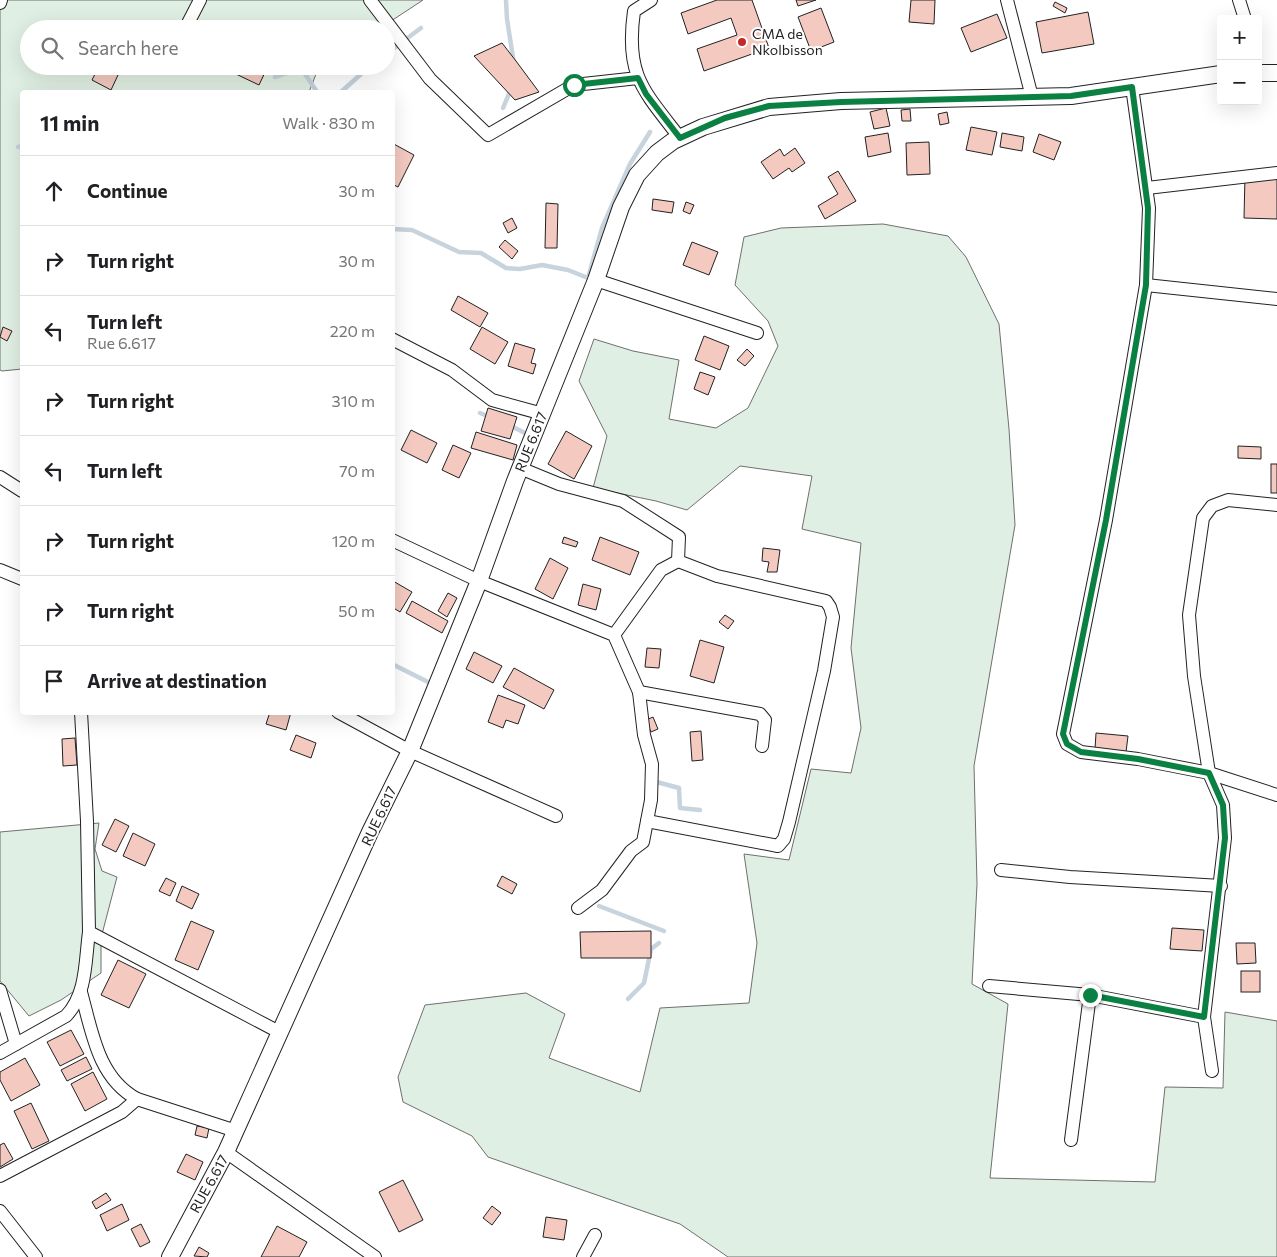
<!DOCTYPE html>
<html lang="en">
<head>
<meta charset="utf-8">
<style>
  :root { --surface:#fff; --page:#f6f6f6; --text:#202124; --muted:#757577; --line:#e0e0e0 }
  body { margin:0; font-family:Commissioner,sans-serif; background:var(--page); color:var(--text) }
  .controls { position:absolute; right:15px; top:15px; display:grid; overflow:hidden; border-radius:5px; box-shadow:0 5px 20px #0002 }
  .controls button { width:45px; height:45px; display:grid; place-items:center; padding:0; border:0; border-bottom:1px solid var(--line); background:var(--surface); color:var(--text); font:25px sans-serif }
  .stop { position:absolute; width:15px; height:15px; margin:-11px; border:4px solid #0b8043; border-radius:50%; background:#fff }
  .stop.end { background:#0b8043; border-color:#fff; box-shadow:0 1px 5px #0008 }
  .list { margin:0; padding:0; list-style:none }
  h2 { display:flex; justify-content:space-between; align-items:center; height:65px; margin:0; padding:0 20px; font-size:21px }
  h2 small { font-size:16px; font-weight:400; color:var(--muted) }
  .list li { display:grid; grid-template-columns:32px 1fr auto; gap:15px; align-items:center; box-sizing:border-box; height:70px; padding:0 20px; border-top:1px solid var(--line) }
  .list b { display:block; font-size:19px; white-space:nowrap }
  .list p { margin:0; font-size:16px; white-space:nowrap; color:var(--muted) }
  .list em { font-size:16px; font-style:normal; color:var(--muted) }
  .icon { flex:none; width:28px; height:28px; fill:none; stroke:currentColor; stroke-width:2; stroke-linecap:round; stroke-linejoin:round }
  .map { position:relative; flex:none; width:1277px; height:1257px; overflow:hidden }
  .search { position:absolute; background:var(--surface); box-shadow:0 5px 20px #0002; left:20px; top:20px; width:375px; height:55px; display:flex; align-items:center; gap:12px; box-sizing:border-box; padding:0 18px; border-radius:28px; color:var(--muted); font-size:19px }
  .panel { position:absolute; background:var(--surface); box-shadow:0 5px 20px #0002; left:20px; top:90px; width:375px; height:625px; border-radius:5px }
  .map>svg:first-child { display:block }
</style>
</head>
<body>
<div class="map">
<svg width="1277" height="1257" viewBox="0 0 1277 1257">
  <rect width="100%" height="100%" fill="#fff"/>
  <!-- green -->
  <g fill="#e0efe3" stroke="#6f6f6f">
    <path d="M0,0H423L379,29H29V66H322L318,69L309,92H22V369L2,371L0,370Z"/>
    <path d="M883,224L948,236L966,257L999,324L1009,429L1015,525L974,766L977,884L972,984L1008,1004L990,1178L1155,1182L1165,1087L1223,1088L1225,1012L1277,1021V1257H728L680,1224L488,1157L472,1136L403,1102L398,1077L425,1005L526,993L565,1014L549,1058L640,1092L660,1008L749,1003L757,943L744,854L789,860L811,769L851,773L861,728L851,648L861,543L802,529L812,476L740,466L687,510L656,501L593,488L607,436L579,381L594,339L633,351L679,360L669,419L716,428L748,408L778,346L768,321L735,285L744,237L781,228Z"/>
    <path d="M99,823L95,849L102,871L117,877L101,938V973L61,1000L29,1016L0,981V832Z"/>
  </g>
  <g fill="none" stroke-linecap="round" stroke-linejoin="round">
    <!-- stream -->
    <g stroke="#c7d3dd" stroke-width="4.5">
      <path d="M506,1L507,19L514,64"/>
      <path d="M386,54L421,28"/>
      <path d="M275,77L298,69L305,74L317,92"/>
      <path d="M341,92L370,66"/>
      <path d="M503,108L511,89"/>
      <path d="M18,147L22,146"/>
      <path d="M392,229L412,230L459,252L481,253L506,268L520,269L542,265L568,270L588,278L602,228L630,164L650,132"/>
      <path d="M480,413L490,417"/>
      <path d="M509,425L529,435"/>
      <path d="M392,664L434,685"/>
      <path d="M653,781L679,788L680,808L700,810"/>
      <path d="M599,906L664,931"/>
      <path d="M628,999L644,983L651,949L659,943"/>
    </g>
  </g>
  <!-- building -->
  <g fill="#f3c9c0" stroke="#222">
    <path d="M717,0H752L769,48L704,71L697,49L737,35L731,18L688,34L681,13Z"/>
    <path d="M796,0H816L798,6Z"/>
    <path d="M911,0H935L934,24L909,22Z"/>
    <path d="M1055,2L1067,8L1065,13L1053,6Z"/>
    <path d="M821,8L834,42L811,51L798,17Z"/>
    <path d="M1088,12L1094,44L1042,53L1036,22Z"/>
    <path d="M997,14L1007,38L971,52L961,28Z"/>
    <path d="M502,43L516,61L539,92L515,100L474,56Z"/>
    <path d="M99,66L118,75L111,90L92,80Z"/>
    <path d="M219,66H268L259,85Z"/>
    <path d="M886,108L890,126L874,129L870,112Z"/>
    <path d="M910,109L911,121H902L901,110Z"/>
    <path d="M947,112L949,123L940,125L938,114Z"/>
    <path d="M971,127L997,132L992,155L966,150Z"/>
    <path d="M888,133L891,152L868,157L865,137Z"/>
    <path d="M1002,133L1024,137L1022,151L1000,147Z"/>
    <path d="M1039,134L1061,142L1054,160L1033,152Z"/>
    <path d="M929,142L930,174L907,175L906,143Z"/>
    <path d="M392,143L414,155L398,187L392,184Z"/>
    <path d="M795,148L805,163L792,172L789,168L773,179L761,162L780,149L784,156Z"/>
    <path d="M838,171L856,201L825,219L818,206L838,194L828,177Z"/>
    <path d="M1245,176L1277,177V219L1244,218Z"/>
    <path d="M653,199L674,202L672,213L652,210Z"/>
    <path d="M686,202L694,205L690,214L683,211Z"/>
    <path d="M546,203L558,204L557,248H545Z"/>
    <path d="M512,218L517,228L508,233L503,223Z"/>
    <path d="M505,240L518,251L512,259L499,247Z"/>
    <path d="M692,242L718,252L709,275L683,265Z"/>
    <path d="M458,296L488,313L480,327L451,310Z"/>
    <path d="M3,327L12,331L7,341L0,337Z"/>
    <path d="M482,327L508,342L495,364L470,349Z"/>
    <path d="M704,336L729,346L720,370L695,360Z"/>
    <path d="M515,343L535,349L531,363L536,364L533,374L508,366Z"/>
    <path d="M747,349L754,356L745,366L737,360Z"/>
    <path d="M700,372L715,377L708,395L694,389Z"/>
    <path d="M488,408L517,417L510,439L481,431Z"/>
    <path d="M411,430L437,443L427,463L401,450Z"/>
    <path d="M566,431L592,446L574,479L548,464Z"/>
    <path d="M476,432L517,445L513,460L471,448Z"/>
    <path d="M453,445L471,453L459,478L442,470Z"/>
    <path d="M1238,446L1261,447V459L1238,458Z"/>
    <rect x="1271" y="464" width="6" height="29"/>
    <path d="M564,537L578,542L576,547L562,543Z"/>
    <path d="M600,537L639,552L630,575L592,560Z"/>
    <path d="M763,548L780,550L777,572H767L769,562L762,561Z"/>
    <path d="M550,558L568,568L553,599L535,589Z"/>
    <path d="M393,581L412,592L400,612L392,607Z"/>
    <path d="M583,584L601,589L596,610L578,605Z"/>
    <path d="M448,593L457,598L447,617L438,611Z"/>
    <path d="M412,601L448,621L442,633L406,613Z"/>
    <path d="M725,615L734,621L728,629L719,622Z"/>
    <path d="M700,640L724,647L714,683L690,676Z"/>
    <path d="M647,648L661,649L659,668L645,667Z"/>
    <path d="M474,652L502,666L493,683L466,669Z"/>
    <path d="M514,668L554,690L544,709L503,687Z"/>
    <path d="M498,695L525,705L518,724L506,720L503,728L488,722Z"/>
    <path d="M270,712H291L286,730L266,724Z"/>
    <path d="M653,717L658,729L651,732L646,720Z"/>
    <path d="M701,731L703,760L692,761L690,732Z"/>
    <path d="M1096,733L1128,736L1126,752L1095,749Z"/>
    <path d="M296,735L316,743L311,758L290,750Z"/>
    <path d="M75,738L77,765L63,766L62,739Z"/>
    <path d="M115,819L129,826L116,852L102,845Z"/>
    <path d="M133,833L155,844L145,866L123,856Z"/>
    <path d="M502,876L517,884L512,894L497,886Z"/>
    <path d="M166,878L176,883L170,896L159,891Z"/>
    <path d="M182,886L199,894L192,909L176,901Z"/>
    <path d="M191,921L214,931L198,970L175,960Z"/>
    <path d="M1172,928L1204,930L1202,951L1170,949Z"/>
    <path d="M651,931V958H581L580,932Z"/>
    <path d="M1236,943H1255L1256,963L1237,964Z"/>
    <path d="M118,960L146,974L129,1008L101,995Z"/>
    <rect x="1241" y="971" width="19" height="21"/>
    <path d="M71,1030L84,1054L60,1066L47,1042Z"/>
    <path d="M86,1057L92,1069L67,1081L61,1070Z"/>
    <path d="M25,1058L40,1085L11,1101L0,1080V1072Z"/>
    <path d="M93,1072L107,1099L85,1111L71,1084Z"/>
    <path d="M31,1103L49,1141L32,1149L14,1111Z"/>
    <path d="M197,1126L209,1128L207,1138L195,1135Z"/>
    <path d="M4,1143L13,1159L0,1167V1145Z"/>
    <path d="M186,1154L203,1162L195,1180L177,1172Z"/>
    <path d="M403,1180L423,1220L399,1232L379,1192Z"/>
    <path d="M106,1193L111,1200L96,1209L92,1202Z"/>
    <path d="M122,1204L129,1220L107,1231L100,1215Z"/>
    <path d="M492,1206L501,1213L492,1225L483,1218Z"/>
    <path d="M546,1217L567,1220L564,1240L543,1237Z"/>
    <path d="M141,1224L150,1242L140,1247L131,1229Z"/>
    <path d="M277,1226L307,1242L299,1257H261Z"/>
    <path d="M199,1247L209,1253L207,1257L194,1256Z"/>
  </g>
  <g fill="none" stroke-linecap="round" stroke-linejoin="round">
    <defs>
      <g id="minor">
        <path d="M370,0L430,79L488,135L574,85L638,78"/>
        <path d="M651,0L634,11C625,75 643,90 680,138"/>
        <path d="M1007,0L1032,97"/>
        <path d="M1239,0L1245,19"/>
        <path d="M0,3L1,0"/>
        <path d="M185,29L200,0"/>
        <path d="M1132,87L1149,208L1146,285L1106,520L1063,734L1067,744L1081,752L1138,759L1209,773L1277,795"/>
        <path d="M1147,188L1277,173"/>
        <path d="M596,280L757,333"/>
        <path d="M1146,285L1277,299"/>
        <path d="M392,339L452,370L492,400L543,414"/>
        <path d="M520,468L559,484L623,501L679,537L678,561L717,576L826,601L830,607L833,617L824,671L789,822L784,839L778,846L647,821"/>
        <path d="M0,477L22,491"/>
        <path d="M392,540L479,581L614,635L639,692L644,735L652,764L651,800L643,842L631,851L602,890L578,908"/>
        <path d="M0,570L22,579"/>
        <path d="M614,635L661,570L678,561"/>
        <path d="M639,692L760,714L765,720L762,746"/>
        <path d="M81,712L87,821L89,932L281,1033"/>
        <path d="M338,712L410,751L556,816"/>
        <path d="M1001,870L1070,877L1221,886"/>
        <path d="M989,986L1090,995L1204,1017"/>
        <path d="M0,990L16,1044"/>
        <path d="M81,992C92,1032 98,1078 137,1099L236,1131"/>
        <path d="M0,1053L66,1016C87,994 85,961 89,932"/>
        <path d="M1212,1071L1204,1017L1225,838L1223,805L1209,773L1194,676L1189,615L1203,518L1212,506L1228,500L1277,505"/>
        <path d="M1071,1140L1090,995"/>
        <path d="M226,1152L375,1257"/>
        <path d="M0,1176L122,1112L137,1099"/>
        <path d="M0,1211L36,1257"/>
        <path d="M583,1257L595,1235"/>
      </g>
      <g id="tertiary">
        <path d="M1258,73H1277"/>
        <path d="M170,1257L226,1152L370,832L410,751L479,581L515,481L596,280L621,207L637,175L657,153L673,141L703,127L769,107L841,101L1071,96L1221,74"/>
      </g>
    </defs>
    <!-- minor casing -->
    <use href="#minor" stroke="#222" stroke-width="14"/>
    <!-- tertiary casing -->
    <use href="#tertiary" stroke="#222" stroke-width="18"/>
    <!-- minor -->
    <use href="#minor" stroke="#fff" stroke-width="12"/>
    <!-- tertiary -->
    <use href="#tertiary" stroke="#fff" stroke-width="16"/>
  </g>
  <g fill="none" stroke-linecap="round" stroke-linejoin="round">
    <!-- route -->
    <path stroke="#0b8043" stroke-width="6" d="M574,85L638,78L646,94L680,138L725,118L769,106L841,102L1071,96L1132,87L1148,208L1146,285L1106,520L1063,734L1067,744L1081,752L1138,759L1209,773L1223,805L1225,838L1204,1017L1090,995"/>
  </g>
  <!-- markers -->
  <circle fill="#c62828" stroke="#fff" stroke-width="2" cx="742" cy="42" r="5"/>
  <g text-anchor="middle" stroke-width="4" stroke-linejoin="round" paint-order="stroke">
    <!-- poi labels -->
    <g font-size="14" fill="#222" stroke="#fff" text-anchor="start">
      <text x="752" y="39">CMA de<tspan x="752" dy="16">Nkolbisson</tspan></text>
    </g>
    <!-- street labels -->
    <g font-size="14" fill="#222" stroke="#fff">
      <text transform="translate(531 442) rotate(-68)" y="5">RUE 6.617</text>
      <text transform="translate(379 816) rotate(-65)" y="5">RUE 6.617</text>
      <text transform="translate(209 1184) rotate(-61)" y="5">RUE 6.617</text>
    </g>
  </g>
</svg>
<div class="controls">
<button>+</button>
<button>−</button>
</div>
<div class="stop" style="left:574px;top:85px"></div>
<div class="stop end" style="left:1090px;top:995px"></div>
<div class="search"><svg class="icon" aria-label="search" viewBox="0 0 24 24"><circle cx="10" cy="10" r="6"/><path d="M15 15l6 6"/></svg>Search here</div>
<section class="panel">
<h2>11 min<small>Walk · 830 m</small></h2>
<ul class="list">
<li><svg class="icon" aria-label="ahead" viewBox="0 0 24 24"><path d="M12 20V5M6 11l6-6 6 6"/></svg><div><b>Continue</b></div><em>30 m</em></li>
<li><svg class="icon" aria-label="right" viewBox="0 0 24 24"><path d="M7 20v-9h11M14 6l5 5-5 5"/></svg><div><b>Turn right</b></div><em>30 m</em></li>
<li><svg class="icon" aria-label="left" viewBox="0 0 24 24"><path d="M17 20v-9H6M10 6l-5 5 5 5"/></svg><div><b>Turn left</b><p>Rue 6.617</p></div><em>220 m</em></li>
<li><svg class="icon" aria-label="right" viewBox="0 0 24 24"><path d="M7 20v-9h11M14 6l5 5-5 5"/></svg><div><b>Turn right</b></div><em>310 m</em></li>
<li><svg class="icon" aria-label="left" viewBox="0 0 24 24"><path d="M17 20v-9H6M10 6l-5 5 5 5"/></svg><div><b>Turn left</b></div><em>70 m</em></li>
<li><svg class="icon" aria-label="right" viewBox="0 0 24 24"><path d="M7 20v-9h11M14 6l5 5-5 5"/></svg><div><b>Turn right</b></div><em>120 m</em></li>
<li><svg class="icon" aria-label="right" viewBox="0 0 24 24"><path d="M7 20v-9h11M14 6l5 5-5 5"/></svg><div><b>Turn right</b></div><em>50 m</em></li>
<li><svg class="icon" aria-label="arrive" viewBox="0 0 24 24"><path d="M6 21V4h12l-3 4 3 4H6"/></svg><div><b>Arrive at destination</b></div></li>
</ul>
</section>
</div>
</body>
</html>
